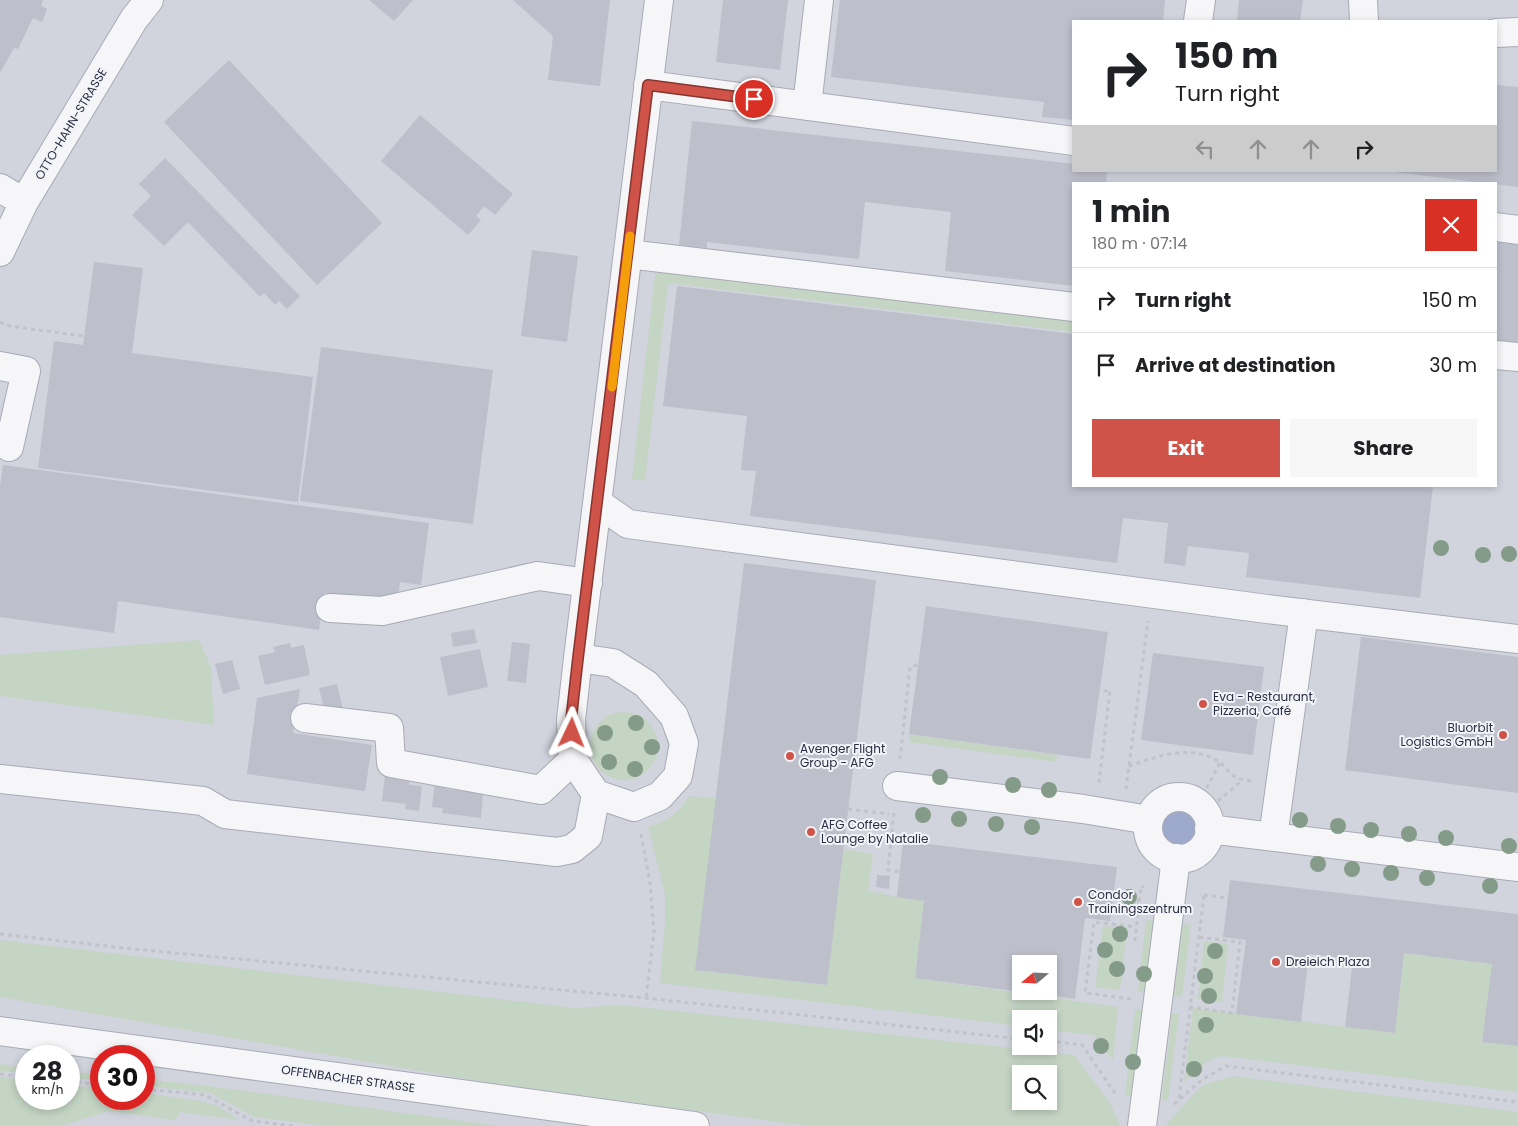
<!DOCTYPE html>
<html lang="en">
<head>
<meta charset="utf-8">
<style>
	body { margin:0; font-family:Poppins,sans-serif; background:#f6f6f6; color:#202124; height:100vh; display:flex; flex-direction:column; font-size:19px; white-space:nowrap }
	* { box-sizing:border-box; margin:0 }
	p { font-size:16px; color:#757577 }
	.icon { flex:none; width:28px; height:28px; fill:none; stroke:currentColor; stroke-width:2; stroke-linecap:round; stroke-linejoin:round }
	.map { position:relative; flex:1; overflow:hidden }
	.side { position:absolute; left:1072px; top:182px; width:425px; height:305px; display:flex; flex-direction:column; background:#fff; border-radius:0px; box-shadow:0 2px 8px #0003 }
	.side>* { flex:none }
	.banner { position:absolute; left:1072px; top:20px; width:425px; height:152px; border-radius:0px; box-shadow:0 2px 8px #0003; background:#fff; color:#202124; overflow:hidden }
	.needle { width:32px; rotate:251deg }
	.tools { position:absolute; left:1012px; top:955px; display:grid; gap:10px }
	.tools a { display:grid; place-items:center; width:45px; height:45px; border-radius:0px; background:#fff; box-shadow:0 2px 8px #0003; font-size:25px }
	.speed { position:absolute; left:15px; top:1045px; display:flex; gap:10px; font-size:25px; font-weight:700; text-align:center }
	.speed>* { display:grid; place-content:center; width:65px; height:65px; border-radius:50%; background:#fff; box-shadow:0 2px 8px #0003; line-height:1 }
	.speed small { font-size:12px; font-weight:400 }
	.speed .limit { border:8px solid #d22; background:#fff; color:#111 }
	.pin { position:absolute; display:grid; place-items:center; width:42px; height:42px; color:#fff; margin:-21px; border:2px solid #fff; border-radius:50%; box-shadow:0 1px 5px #0007 }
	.me { position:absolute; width:55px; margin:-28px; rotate:2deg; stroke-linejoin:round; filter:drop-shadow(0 0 4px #0008) }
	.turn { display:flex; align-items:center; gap:18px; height:105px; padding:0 20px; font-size:22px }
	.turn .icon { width:65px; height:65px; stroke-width:2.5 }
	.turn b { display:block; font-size:35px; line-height:42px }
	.lanes { display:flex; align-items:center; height:48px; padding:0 20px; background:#0003; justify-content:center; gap:25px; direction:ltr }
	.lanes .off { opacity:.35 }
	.round { display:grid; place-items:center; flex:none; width:52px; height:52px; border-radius:0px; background:#f6f6f6 }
	.headline { display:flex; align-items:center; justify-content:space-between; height:85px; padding:0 20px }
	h1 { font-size:30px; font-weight:700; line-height:38px }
	.primary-button { display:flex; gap:10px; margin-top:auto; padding:10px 20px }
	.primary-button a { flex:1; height:58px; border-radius:0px; background:#cf5349; color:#fff; font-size:20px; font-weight:700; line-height:58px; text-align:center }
	.primary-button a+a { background:#f6f6f6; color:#202124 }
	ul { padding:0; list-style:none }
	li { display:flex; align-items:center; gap:15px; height:65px; padding:0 20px; border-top:1px solid #e0e0e0 }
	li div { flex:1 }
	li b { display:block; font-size:19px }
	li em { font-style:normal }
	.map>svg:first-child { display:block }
	.built { fill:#d1d3dd; fill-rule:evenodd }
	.green { fill:#c4d5c4; fill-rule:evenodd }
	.water { fill:#9eaacb }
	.building { fill:#bdbfcb }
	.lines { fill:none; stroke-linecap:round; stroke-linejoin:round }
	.minor-casing { stroke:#a8aab5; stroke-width:30 }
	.path { stroke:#c1c2ca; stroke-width:3; stroke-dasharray:4 4; stroke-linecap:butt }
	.minor { stroke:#f6f6f9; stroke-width:28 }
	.tree { fill:#859b89 }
	.route-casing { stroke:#87362f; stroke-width:12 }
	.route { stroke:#cf5349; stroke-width:9 }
	.slow { stroke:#f59e0b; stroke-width:9 }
	.poi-dot { fill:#cf5349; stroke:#f3f4f8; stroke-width:2 }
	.labels { text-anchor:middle; stroke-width:4; stroke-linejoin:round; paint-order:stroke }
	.street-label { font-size:12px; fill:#2a2e43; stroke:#f3f4f8 }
	.poi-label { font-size:12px; fill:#2a2e43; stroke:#f3f4f8; text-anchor:start }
</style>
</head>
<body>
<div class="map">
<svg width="1518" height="1126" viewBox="0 0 1518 1126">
	<rect width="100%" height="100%" fill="#e3e4eb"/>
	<path class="built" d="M0,0H1518V1126H0ZM1074,21H1496V171H1074ZM1074,184H1496V486H1074ZM1021,964H1049V991H1021ZM1021,1019H1049V1046H1021ZM26,1056H69V1099H26ZM101,1056H144V1099H101ZM1021,1074H1049V1101H1021Z"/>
	<path class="green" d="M656,267L1074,317V332L668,283L645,481L632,479Z
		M199,640L211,667L214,725L0,696V655Z
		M590 746a34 34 0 1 1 68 0a34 34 0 1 1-68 0Z
		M909,734L1057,755L1056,762L909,742Z
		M689,796L716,798L696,970L827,985L843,849L873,854L868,891L897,897L924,901L915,978L1118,1007L1113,1060L1094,1035L1049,1030V1019H1021V1026L660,983L665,921V895L648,826C668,822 679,813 689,796Z
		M1146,920L1154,921L1146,993L1138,992Z
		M1182,924L1191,925L1182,997L1174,996Z
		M1103,926L1127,928L1120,990L1095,987Z
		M0,940L576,1008L622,1005L1074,1055L1110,1103L1120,1125V1126H809L477,1081L0,997ZM1021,1074H1049V1101H1021Z
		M1204,941L1228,944L1222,1002L1198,999Z
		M1404,953L1492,964L1482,1042L1518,1046V1092L1222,1056L1209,1060L1184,1082L1193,1008L1395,1033Z
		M1135,1009L1142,1010L1132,1096L1125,1095Z
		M1172,1014H1179L1168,1101L1162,1100Z
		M0,1064L26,1067V1073L0,1071Z
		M69,1071L101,1075V1081L69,1078Z
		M1233,1076L1518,1112V1126H1165L1201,1086Z
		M0,1077L26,1080V1099H69V1085L101,1088V1099H144V1093L201,1101L220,1107L239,1120L179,1112L175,1120L109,1111L60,1126H0Z
		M144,1079L208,1086L500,1126H326L254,1117L211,1093L144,1086Z"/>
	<path class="water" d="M1162 827a19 19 0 1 1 38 0a19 19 0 1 1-38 0Z"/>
	<path class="building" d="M0,0H43L41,6L47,9L42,22L33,18L18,49L14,48L0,73Z
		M369,0H413L394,21Z
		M513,0H610L600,86L548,80L553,36Z
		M723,0H788L780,70L716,62Z
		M840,0H1165L1163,21H1074V120L1042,117L1044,102L831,77Z
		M1239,0H1303L1300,21H1237Z
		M229,60L382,223L317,285L164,122Z
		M1496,85L1518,87V187L1393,172L1496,171Z
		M420,115L513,194L495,215L484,206L476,216L481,220L468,235L381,161Z
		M692,121L1074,164V171H1107L1106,184H1074V286L945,271L951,212L865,202L859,259L707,242V248L679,245Z
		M165,158L300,296L287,309L279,301L275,305L264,293L260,297L188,222L164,246L132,215L151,196L139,184Z
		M1496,242L1518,245V351L1496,349Z
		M532,250L578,256L567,342L521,336Z
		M94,262L143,268L132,353L313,377L298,502L38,468L54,341L83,345Z
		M677,286L1074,334V486H1433L1420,598L1246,577L1249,553L1188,546L1185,566L1164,563L1168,523L1123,518L1117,563L750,516L756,471L741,470L747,416L663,406Z
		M321,347L493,370L473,524L300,501Z
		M3,465L429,523L421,585L400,582L397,603L324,593L319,630L118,601L114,633L0,617V487Z
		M744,563L876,580L827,985L695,970Z
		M926,606L1108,632L1090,759L909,734Z
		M474,629L477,643L453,647L451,633Z
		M1361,637L1518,657V793L1345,770Z
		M512,642L530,644L526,683L507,681Z
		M290,643L291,648L304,645L310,675L265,685L258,656L275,652L273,647Z
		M480,649L488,687L448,696L440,657Z
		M1153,653L1264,667L1253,755L1141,740Z
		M232,660L240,689L223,694L215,664Z
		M337,684L343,709L325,713L319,688Z
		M300,689L293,733L372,745L365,791L247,774L257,698Z
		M385,776L410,779L409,785L422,786L419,811L405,809L406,804L382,801Z
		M435,782L447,784L446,789L483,793L481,818L442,813L443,808L432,807Z
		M903,841L1117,867L1110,921L1085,918L1075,999L1025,992L1049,991V964H1021V992L915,978L924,901L897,897Z
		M877,875L890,876L889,889L876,887Z
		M1230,880L1518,914V1046L1482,1042L1492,964L1404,953L1395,1033L1345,1027L1353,959L1309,954L1301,1022L1236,1014L1246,940L1223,937Z"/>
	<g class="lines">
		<g class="minor-casing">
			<path id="minor" d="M1363,0L1364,21
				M1198,21L1201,0
				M1496,33L1518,32
				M648,85L1074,141
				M807,106L819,0
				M0,188L24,202
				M1496,227L1518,230
				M0,252L24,202L134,19L149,0
				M628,254L1074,307
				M1496,355L1518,357
				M0,366L26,371L9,447
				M598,503L628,524L1267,609L1518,639
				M330,608L382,611L538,576L588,583
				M578,658L613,663L646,684L674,716L684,743L678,776L660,796L634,807L596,794L573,760L571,720L578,658L659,0
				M305,718L389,728L391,763L541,790L573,760
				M0,779L203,801L225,814L557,852L572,849L588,836L596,794
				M897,786L1083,809L1149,820
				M1148 828a31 31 0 1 1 62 0a31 31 0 1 1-62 0Z
				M1209,829L1518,867
				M1273,837L1304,613
				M0,1031L695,1126
				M1142,1126L1176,858"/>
		</g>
		<path class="path" d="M0,322L9,326L84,336
			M900,759L910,667L918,665
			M1129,766C1156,757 1188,744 1216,760C1224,764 1229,774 1237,778C1242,780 1248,780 1253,781
			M1099,783L1110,690L1100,692
			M1126,789L1148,621
			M1218,801L1238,784L1241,778
			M1199,802L1220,763
			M848,809L889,814
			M894,813L888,870L900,872
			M641,834L650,883L654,932L646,998
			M1204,895L1228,898
			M1113,899L1139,901
			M0,934L133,949L646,998L1021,1039
			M1135,941L1141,886L1144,887
			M1131,999L1085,993L1094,922L1136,927
			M1189,1007L1232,1013L1240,942L1198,937
			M1049,1041L1082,1045L1117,1096
			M0,1074L26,1077
			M69,1081L101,1085
			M144,1089L205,1095L252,1121L294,1126
			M1179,1098L1204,895L1200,894
			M1174,1104L1203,1079L1226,1066L1518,1102"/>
		<use href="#minor" class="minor"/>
	</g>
	<g class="tree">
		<circle cx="1441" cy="548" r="8"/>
		<circle cx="1509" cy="554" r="8"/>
		<circle cx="1483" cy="555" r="8"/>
		<circle cx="636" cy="723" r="8"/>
		<circle cx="605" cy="733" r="8"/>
		<circle cx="652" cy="747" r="8"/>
		<circle cx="609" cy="762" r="8"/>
		<circle cx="635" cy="769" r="8"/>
		<circle cx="940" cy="777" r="8"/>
		<circle cx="1013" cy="785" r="8"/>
		<circle cx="1049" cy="790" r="8"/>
		<circle cx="923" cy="815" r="8"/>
		<circle cx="959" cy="819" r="8"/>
		<circle cx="1300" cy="820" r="8"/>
		<circle cx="996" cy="824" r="8"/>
		<circle cx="1338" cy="826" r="8"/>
		<circle cx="1032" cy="827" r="8"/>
		<circle cx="1371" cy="830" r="8"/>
		<circle cx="1409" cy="834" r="8"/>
		<circle cx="1446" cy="838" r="8"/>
		<circle cx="1509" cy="846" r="8"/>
		<circle cx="1318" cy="864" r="8"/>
		<circle cx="1352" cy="869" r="8"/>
		<circle cx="1391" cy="873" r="8"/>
		<circle cx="1427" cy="878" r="8"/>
		<circle cx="1490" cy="886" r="8"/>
		<circle cx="1129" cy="897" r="8"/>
		<circle cx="1120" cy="934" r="8"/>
		<circle cx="1105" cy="950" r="8"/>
		<circle cx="1215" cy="951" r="8"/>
		<circle cx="1117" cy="969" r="8"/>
		<circle cx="1144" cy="974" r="8"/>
		<circle cx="1205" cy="976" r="8"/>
		<circle cx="1209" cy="996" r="8"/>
		<circle cx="1206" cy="1025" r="8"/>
		<circle cx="1101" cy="1046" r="8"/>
		<circle cx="1133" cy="1062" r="8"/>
		<circle cx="1194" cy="1069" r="8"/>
	</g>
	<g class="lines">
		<g class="route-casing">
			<path id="route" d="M572,733L571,720L578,658L648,85L754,99"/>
		</g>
		<use href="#route" class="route"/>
		<path class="slow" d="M612,387L630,236"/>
	</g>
	<g class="poi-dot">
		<circle cx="1203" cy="704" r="5"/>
		<circle cx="1503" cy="735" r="5"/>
		<circle cx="790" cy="756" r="5"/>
		<circle cx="811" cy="832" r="5"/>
		<circle cx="1078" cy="902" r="5"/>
		<circle cx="1276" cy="962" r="5"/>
	</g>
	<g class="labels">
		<g class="street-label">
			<text transform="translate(71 124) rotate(-59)" y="4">OTTO-HAHN-STRASSE</text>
			<text transform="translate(348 1079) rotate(8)" y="4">OFFENBACHER STRASSE</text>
		</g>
		<g class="poi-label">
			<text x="1213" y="701">Eva - Restaurant,<tspan x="1213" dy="14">Pizzeria, Café</tspan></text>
			<text x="1493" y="732" text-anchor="end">Bluorbit<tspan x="1493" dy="14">Logistics GmbH</tspan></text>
			<text x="800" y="753">Avenger Flight<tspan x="800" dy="14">Group - AFG</tspan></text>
			<text x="821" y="829">AFG Coffee<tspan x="821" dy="14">Lounge by Natalie</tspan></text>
			<text x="1088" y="899">Condor<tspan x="1088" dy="14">Trainingszentrum</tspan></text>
			<text x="1286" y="966">Dreieich Plaza</text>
		</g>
	</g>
</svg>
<div class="tools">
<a><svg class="needle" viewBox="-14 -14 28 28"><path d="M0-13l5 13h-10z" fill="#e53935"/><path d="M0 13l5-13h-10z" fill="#757577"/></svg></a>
<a><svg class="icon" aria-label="sound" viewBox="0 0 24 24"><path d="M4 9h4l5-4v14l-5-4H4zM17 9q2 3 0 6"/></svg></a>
<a><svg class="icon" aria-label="search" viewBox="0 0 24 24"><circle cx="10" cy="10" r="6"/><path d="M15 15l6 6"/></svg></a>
</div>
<div class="speed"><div>28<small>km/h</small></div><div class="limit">30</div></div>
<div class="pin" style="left:754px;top:99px;background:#d93025"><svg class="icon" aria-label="arrive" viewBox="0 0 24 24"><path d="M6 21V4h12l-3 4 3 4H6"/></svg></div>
<svg class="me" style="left:572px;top:733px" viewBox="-20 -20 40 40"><path d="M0-17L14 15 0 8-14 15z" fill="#cf5349" stroke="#fff" stroke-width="4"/></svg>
<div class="banner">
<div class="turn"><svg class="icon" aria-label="right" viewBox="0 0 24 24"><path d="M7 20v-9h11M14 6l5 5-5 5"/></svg><div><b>150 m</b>Turn right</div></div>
<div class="lanes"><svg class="icon off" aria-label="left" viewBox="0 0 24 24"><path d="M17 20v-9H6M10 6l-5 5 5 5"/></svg><svg class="icon off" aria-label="ahead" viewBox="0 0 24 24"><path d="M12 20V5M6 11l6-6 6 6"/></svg><svg class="icon off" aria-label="ahead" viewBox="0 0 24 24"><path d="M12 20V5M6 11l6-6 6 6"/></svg><svg class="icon" aria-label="right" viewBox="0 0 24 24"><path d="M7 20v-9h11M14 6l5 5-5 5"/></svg></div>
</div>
<section class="side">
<div class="headline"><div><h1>1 min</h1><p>180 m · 07:14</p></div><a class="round" style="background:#d93025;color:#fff"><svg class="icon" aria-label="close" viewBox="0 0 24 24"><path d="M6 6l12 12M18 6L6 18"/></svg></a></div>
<ul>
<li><svg class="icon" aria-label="right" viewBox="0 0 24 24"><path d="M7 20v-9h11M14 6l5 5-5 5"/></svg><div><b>Turn right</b></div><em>150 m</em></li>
<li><svg class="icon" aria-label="arrive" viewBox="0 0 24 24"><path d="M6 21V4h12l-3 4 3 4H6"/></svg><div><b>Arrive at destination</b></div><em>30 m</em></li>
</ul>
<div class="primary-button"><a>Exit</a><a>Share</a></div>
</section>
</div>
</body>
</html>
